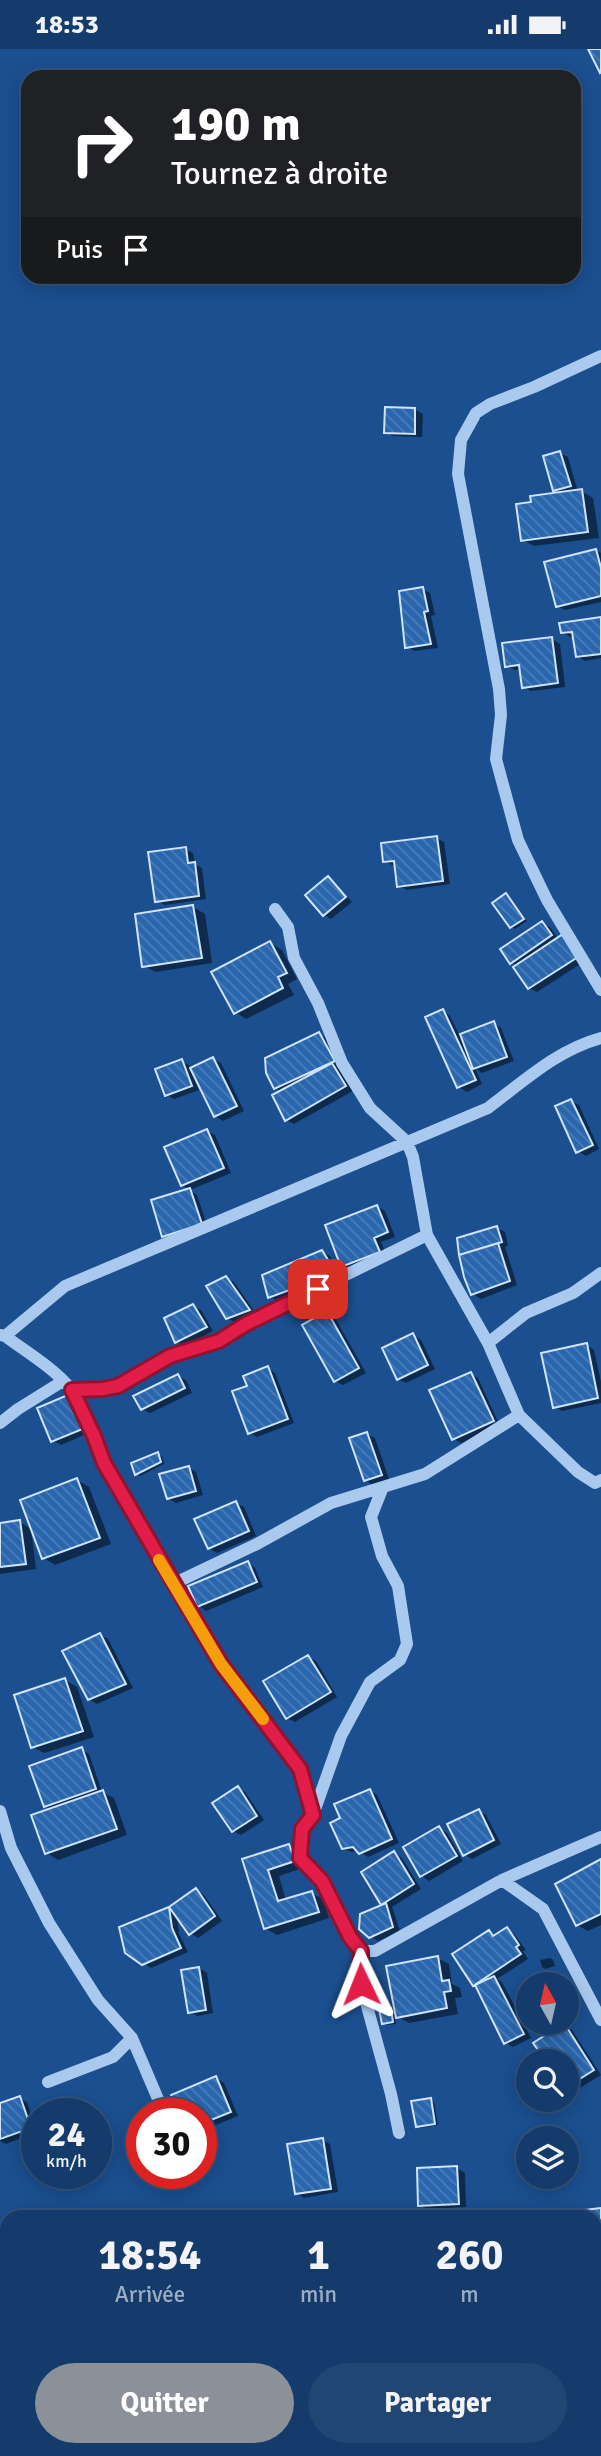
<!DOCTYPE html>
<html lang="fr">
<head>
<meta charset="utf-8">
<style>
	body { margin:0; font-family:Signika,sans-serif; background:#214673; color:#f1f3f6; height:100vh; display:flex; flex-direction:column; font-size:26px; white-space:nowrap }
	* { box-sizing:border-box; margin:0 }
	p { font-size:23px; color:#9dadc1 }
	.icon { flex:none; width:38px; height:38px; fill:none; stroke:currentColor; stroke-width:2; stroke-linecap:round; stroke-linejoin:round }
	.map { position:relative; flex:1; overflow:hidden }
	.drawer { position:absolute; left:0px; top:2161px; width:602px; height:247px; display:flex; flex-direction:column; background:#143b6b; border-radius:21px 21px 0 0; box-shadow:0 4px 18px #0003,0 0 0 2px #33557e }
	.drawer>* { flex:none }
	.guide { position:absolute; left:21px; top:21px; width:560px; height:214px; border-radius:21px; box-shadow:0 4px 18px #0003,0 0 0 2px #33557e; background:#202124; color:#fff; overflow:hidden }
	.needle { width:46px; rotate:352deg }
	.fabs { position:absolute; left:516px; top:1923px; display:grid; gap:14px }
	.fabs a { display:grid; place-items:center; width:63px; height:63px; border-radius:50%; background:#143b6b; box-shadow:0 4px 18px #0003,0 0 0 2px #33557e; font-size:35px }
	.speed { position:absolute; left:21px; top:2049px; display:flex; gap:14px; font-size:35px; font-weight:700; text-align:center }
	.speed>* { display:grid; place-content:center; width:91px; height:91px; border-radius:50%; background:#143b6b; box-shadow:0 4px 18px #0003,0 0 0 2px #33557e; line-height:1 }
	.speed small { font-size:18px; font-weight:400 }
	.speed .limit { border:10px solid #d22; background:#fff; color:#111 }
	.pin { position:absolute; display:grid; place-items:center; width:60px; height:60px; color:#fff; margin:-30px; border-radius:14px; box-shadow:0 4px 10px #0006 }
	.me { position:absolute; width:77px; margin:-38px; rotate:358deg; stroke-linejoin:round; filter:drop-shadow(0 0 5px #0008) }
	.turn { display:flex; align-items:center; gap:24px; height:147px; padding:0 35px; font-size:32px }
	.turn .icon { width:91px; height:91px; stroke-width:2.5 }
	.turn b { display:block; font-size:49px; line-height:60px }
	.then { display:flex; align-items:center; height:66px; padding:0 35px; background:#0003; gap:14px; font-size:26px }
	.eta { display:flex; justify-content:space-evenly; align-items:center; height:119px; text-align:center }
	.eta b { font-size:42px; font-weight:800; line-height:49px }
	.primary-button { display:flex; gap:14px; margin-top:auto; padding:14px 35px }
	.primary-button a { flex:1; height:80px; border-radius:42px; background:#8c9099; color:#fff; font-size:28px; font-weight:800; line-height:80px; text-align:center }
	.primary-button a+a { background:#214673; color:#f1f3f6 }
	.status { display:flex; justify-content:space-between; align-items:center; height:49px; padding:0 35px; background:#143b6b; direction:ltr }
	.status svg { height:19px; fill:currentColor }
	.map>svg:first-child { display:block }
	.wetland { fill:url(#wetland-marsh) }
	.shadow { fill:#0007 }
	.building { fill:url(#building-back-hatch); stroke:#cfe3fa; stroke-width:2 }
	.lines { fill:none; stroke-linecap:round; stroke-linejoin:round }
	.minor { stroke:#a9c9ee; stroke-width:12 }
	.route-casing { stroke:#92132f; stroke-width:18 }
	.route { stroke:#e11d48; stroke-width:12 }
	.slow { stroke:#f59e0b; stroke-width:12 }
</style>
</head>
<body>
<div class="status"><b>18:53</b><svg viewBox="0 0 49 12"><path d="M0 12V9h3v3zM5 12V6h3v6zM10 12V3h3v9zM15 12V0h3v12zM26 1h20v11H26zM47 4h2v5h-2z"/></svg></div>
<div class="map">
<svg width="601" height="2407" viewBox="0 0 601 2407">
	<defs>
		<pattern id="wetland-marsh" width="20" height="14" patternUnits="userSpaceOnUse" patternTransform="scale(1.75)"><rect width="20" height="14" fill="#2461a8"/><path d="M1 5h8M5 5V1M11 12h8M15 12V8" fill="none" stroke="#4579b5"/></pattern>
		<pattern id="building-back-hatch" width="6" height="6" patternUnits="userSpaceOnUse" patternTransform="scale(1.75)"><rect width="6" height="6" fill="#2a66ad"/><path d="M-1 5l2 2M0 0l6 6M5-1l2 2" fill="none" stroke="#4a7db9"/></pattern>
	</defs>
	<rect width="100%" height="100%" fill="#1b4f8f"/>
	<path class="wetland" d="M0,2334L7,2342V2401H35V2407H0Z"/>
	<path class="shadow" d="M415,360L423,365L422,388L393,387L386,383Z
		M560,404L568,408L578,443L581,442L593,449L599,489L534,497L523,491L561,445L555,441Z
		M596,501L601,504V553L565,561L557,557Z
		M422,540L430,544L435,566L431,567L438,599L415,602L407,598Z
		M601,570V609L585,612L577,607L574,587L570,588L562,583Z
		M552,590L560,595L565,638L531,642L523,638L521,620L515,621L507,617Z
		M436,789L444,793L450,835L407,841L399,837L396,816H392L384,812Z
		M185,800L193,804L195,815L202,819L206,850L165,856L157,852Z
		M328,829L335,834L352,853L331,870L324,866Z
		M506,846L527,872L515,880L511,878Z
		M193,858L205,865L212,914L156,923L144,917Z
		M542,874L550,878L558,890L585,912L537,943L529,939L517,917L511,913Z
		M270,894L282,901L297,930L288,935L294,946L246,970L235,963Z
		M443,962L450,967L460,987L494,974L501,979L514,1012L482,1024L475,1019L482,1035L467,1043L459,1038Z
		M319,985L327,989L353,1042L294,1075L286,1071L282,1043L275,1039Z
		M213,1010L221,1014L244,1062L223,1072L215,1067L197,1030L195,1031L199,1041L174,1050L167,1046L182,1012L190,1017L191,1020Z
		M571,1052L579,1056L599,1100L586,1107L578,1102Z
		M207,1082L215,1086L231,1124L190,1141L182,1136Z
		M189,1141L197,1146L208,1179L172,1191L164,1187Z
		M377,1157L385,1162L395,1188L381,1193L387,1207L350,1221L343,1217Z
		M497,1179L505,1183L508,1197L505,1198L517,1236L481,1250L473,1245Z
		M322,1203L330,1207L342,1228L277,1252L270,1247Z
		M226,1229L234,1233L256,1265L235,1274L228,1269Z
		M193,1257L201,1261L213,1282L184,1297L177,1293Z
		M327,1264L335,1269L366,1324L343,1336L335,1332Z
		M413,1286L421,1291L435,1320L406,1334L398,1330Z
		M587,1296L594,1301L601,1333V1354L562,1362L555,1358Z
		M268,1319L275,1324L294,1374L257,1388L250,1384L249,1338Z
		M471,1325L478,1329L500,1377L461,1394L454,1390Z
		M178,1327L186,1331L192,1344L150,1364L142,1360Z
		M70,1347L91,1383L61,1396L53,1392Z
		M367,1385L375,1389L389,1430L373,1436L365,1431Z
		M158,1405L162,1407L164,1415L140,1427L137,1425Z
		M189,1419L196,1423L203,1446L176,1454L168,1449Z
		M77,1431L89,1438L111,1495L55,1516L44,1509Z
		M236,1454L244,1458L256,1487L217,1504L209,1499Z
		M20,1473L31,1480L36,1520L0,1525V1476Z
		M248,1514L255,1519L263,1538L206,1562L199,1557Z
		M100,1586L108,1590L133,1639L97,1655L89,1650Z
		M308,1608L316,1612L337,1648L295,1673L287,1669Z
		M65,1631L77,1638L94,1688L44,1704L33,1698Z
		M81,1700L89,1705L102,1743L114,1749L127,1786L58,1811L47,1804L52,1761L45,1757Z
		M238,1739L245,1743L264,1771L241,1786L233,1782Z
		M369,1741L377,1746L399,1794L368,1808L359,1802L351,1803L343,1799L342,1770Z
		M479,1762L486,1766L501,1795L472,1810L464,1805Z
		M439,1779L447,1784L463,1812L429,1832L422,1827L405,1799Z
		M289,1797L301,1803L306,1818L279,1827L286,1851L311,1844L323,1850L329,1869L277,1886L265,1879L244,1811Z
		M394,1804L402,1809L421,1840L392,1858L400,1882L378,1892L370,1887L384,1857L363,1824Z
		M601,1812V1876L588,1882L577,1876Z
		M196,1841L204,1846L222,1872L198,1889L190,1884L177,1865L179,1885L188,1903L151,1919L143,1914L121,1879L170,1859Z
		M507,1880L514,1885L526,1901L523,1902L528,1910L497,1930L502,1933L531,1989L513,1998L506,1994L477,1937L474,1935L489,1883L496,1887Z
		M437,1909L449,1915L452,1935L460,1939L462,1948L455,1949L458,1965L409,1974L395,1966L396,1975L387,1976L383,1974L391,1960L396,1964Z
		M550,1909L553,1911L555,1917L545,1920L542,1918L540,1911Z
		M199,1919L207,1924L213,1964L197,1967L190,1962Z
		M564,1976L572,1981L601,2026L573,2043L567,2039V2012H548L536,1994Z
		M216,2029L224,2034L238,2067L201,2082V2065H181Z
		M19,2049L27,2053L37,2083L6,2095L0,2092V2056Z
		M431,2051L434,2053L438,2076L421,2079L417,2077Z
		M322,2091L330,2095L338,2143L304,2149L296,2144Z
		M457,2119L465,2124L466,2158L427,2160L420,2156Z
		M601,2160V2240H595V2168H570V2164Z
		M437,2163L441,2168H431L430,2165Z
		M601,2249V2301L595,2303V2251Z"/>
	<path class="building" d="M588,0H601V23L600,24Z
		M385,358L415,359V385L384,384Z
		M560,402L571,437L553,442L543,407Z
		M582,440L588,483L521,492L516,455L531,453L530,447Z
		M596,500L601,519V547L556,558L544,513Z
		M423,538L428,562L424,563L431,595L405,599L399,542Z
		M601,568V605L576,608L572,583L561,584L559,574Z
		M552,588L558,634L522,639L519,616L505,618L502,594Z
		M437,787L443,832L397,838L394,812L383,813L381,794Z
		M186,798L188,814L195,813L199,847L155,853L148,803Z
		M328,827L346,848L323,867L305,846Z
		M506,844L524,870L510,879L492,854Z
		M193,856L202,909L142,918L135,865Z
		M542,872L552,886L510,915L500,900Z
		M563,885L578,908L528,940L513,918Z
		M270,892L287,924L278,928L283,939L234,965L211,923Z
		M443,960L476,1031L457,1039L425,968Z
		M494,972L507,1008L473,1020L460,985Z
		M319,983L335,1012L274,1040L266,1024L265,1009Z
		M213,1008L237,1057L214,1068L190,1019Z
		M182,1010L192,1037L165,1047L155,1020Z
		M332,1014L346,1037L285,1072L272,1046Z
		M571,1050L593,1096L576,1104L555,1057Z
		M207,1080L224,1119L181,1137L164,1098Z
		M190,1139L202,1175L162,1188L151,1151Z
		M377,1156L388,1183L374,1189L380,1203L341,1218L325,1176Z
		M497,1177L502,1193L459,1206L457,1189Z
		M498,1194L510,1232L471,1246L464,1228L459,1206Z
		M322,1201L336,1224L268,1249L262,1226Z
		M226,1227L250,1261L226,1270L206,1237Z
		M193,1255L207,1278L175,1294L164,1269Z
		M327,1262L359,1319L334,1333L302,1276Z
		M413,1284L428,1316L397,1331L382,1299Z
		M587,1294L598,1349L553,1359L541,1304Z
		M268,1317L288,1370L248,1385L232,1342L247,1337L243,1327Z
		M471,1323L494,1372L452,1391L429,1341Z
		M178,1325L185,1339L141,1361L133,1347Z
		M70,1345L85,1379L51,1393L37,1359Z
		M367,1383L382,1426L364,1432L349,1389Z
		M158,1403L161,1413L135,1426L131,1414Z
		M189,1417L196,1442L167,1450L159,1425Z
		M77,1429L100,1489L42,1510L20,1451Z
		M236,1452L249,1482L208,1500L194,1470Z
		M20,1471L26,1515L0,1518V1474Z
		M248,1512L257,1533L197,1558L188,1537Z
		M100,1584L126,1635L88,1651L62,1602Z
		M308,1606L331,1643L286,1670L263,1632Z
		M65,1629L83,1682L31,1699L14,1646Z
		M82,1698L96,1740L44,1758L29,1717Z
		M238,1737L257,1767L232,1783L212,1754Z
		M370,1740L392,1790L359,1805L353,1798L342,1800L330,1774L340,1769L334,1755Z
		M103,1741L117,1780L45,1805L31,1766Z
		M479,1760L494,1791L463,1807L447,1775Z
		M439,1777L457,1807L420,1828L403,1798Z
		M289,1795L295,1812L268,1821L278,1852L312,1842L319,1863L264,1880L242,1810Z
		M394,1802L414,1835L381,1856L361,1823Z
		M601,1810V1865L576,1877L555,1835Z
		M196,1839L215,1867L189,1886L169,1858Z
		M386,1854L393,1878L369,1889L359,1880L360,1865Z
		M169,1858L172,1879L181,1899L142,1916L125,1904L119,1878Z
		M507,1878L519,1896L516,1898L521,1905L473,1937L452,1905L489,1881L493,1887Z
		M438,1907L442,1932L449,1931L451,1942L444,1943L447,1959L396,1969L386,1917Z
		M199,1918L206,1961L188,1964L181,1921Z
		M494,1927L524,1985L504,1995L475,1936Z
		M391,1959L393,1973L382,1975L379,1960Z
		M564,1974L594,2021L567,2038V2012H546L533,1994Z
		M216,2027L231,2063L201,2075V2065H179L171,2046Z
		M20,2047L31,2079L0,2090V2054Z
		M431,2049L435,2075L416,2078L411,2052Z
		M323,2089L331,2140L295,2145L287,2095Z
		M457,2117L459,2155L418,2157L417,2119Z
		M601,2159V2233H595V2168H568V2163Z
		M538,2163V2168H462V2167Z
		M601,2248V2292L595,2294V2249Z"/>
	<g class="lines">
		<path class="minor" d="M601,307L534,338L490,355L476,364L461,391L458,425L499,640L501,666L496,710L518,791L547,851L601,941
			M275,860L288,878L294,909L318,954L342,1014L370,1059L407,1093L413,1108L427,1186L488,1294L519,1366L578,1423L595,1434L601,1431
			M0,1286L5,1287L65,1237L488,1059C524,1032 557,1001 601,989
			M5,1287C25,1302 55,1320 70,1339C86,1360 95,1390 104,1414L221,1615L300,1720L313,1766L302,1780L300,1809L322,1832L350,1888L361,1902H375L502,1831L601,1788
			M488,1294L526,1264L573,1244L601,1224
			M72,1341L103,1340L118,1337L170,1307L219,1292L246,1275L427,1186
			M0,1374L18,1360L63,1332
			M173,1535L257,1495L331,1454L425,1425L519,1366
			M0,1762L11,1799L49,1874L98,1951L132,1989L161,2057L157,2065
			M313,1766L341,1687L370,1633L400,1611L407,1595L398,1537L382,1507L371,1468L383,1438
			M502,1831L543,1860L601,1971
			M361,1902V1935L391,2045L399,2084
			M48,2033L113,2008L132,1989"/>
	</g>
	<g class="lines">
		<g class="route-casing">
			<path id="route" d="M318,1240L246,1275L219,1292L170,1307L118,1337L103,1340L72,1341L94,1387L104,1414L221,1615L300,1720L313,1766L302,1780L300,1809L322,1832L350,1888L361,1902V1935"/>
		</g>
		<use href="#route" class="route"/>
		<path class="slow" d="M159,1511L221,1615L263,1670"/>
	</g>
</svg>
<div class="fabs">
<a><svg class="needle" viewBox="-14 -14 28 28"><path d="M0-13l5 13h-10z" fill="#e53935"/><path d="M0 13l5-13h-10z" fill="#9dadc1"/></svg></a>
<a><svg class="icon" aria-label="search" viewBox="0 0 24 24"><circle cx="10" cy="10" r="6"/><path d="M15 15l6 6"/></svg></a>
<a><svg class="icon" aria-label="layers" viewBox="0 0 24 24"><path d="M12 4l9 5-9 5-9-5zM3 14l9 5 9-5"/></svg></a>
</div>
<div class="speed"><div>24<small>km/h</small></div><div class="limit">30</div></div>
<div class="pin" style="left:318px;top:1240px;background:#d93025"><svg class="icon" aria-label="arrive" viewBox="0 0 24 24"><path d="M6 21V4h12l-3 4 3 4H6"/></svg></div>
<svg class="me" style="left:361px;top:1935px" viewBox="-20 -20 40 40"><path d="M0-17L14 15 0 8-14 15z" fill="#e11d48" stroke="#fff" stroke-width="4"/></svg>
<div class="guide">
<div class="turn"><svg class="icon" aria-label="right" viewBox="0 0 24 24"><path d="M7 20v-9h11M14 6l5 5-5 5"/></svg><div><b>190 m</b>Tournez à droite</div></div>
<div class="then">Puis<svg class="icon" aria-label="arrive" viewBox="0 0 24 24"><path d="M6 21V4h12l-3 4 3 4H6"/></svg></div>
</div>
<section class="drawer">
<div class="eta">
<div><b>18:54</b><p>Arrivée</p></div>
<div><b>1</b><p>min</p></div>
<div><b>260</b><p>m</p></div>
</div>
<div class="primary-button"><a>Quitter</a><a>Partager</a></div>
</section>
</div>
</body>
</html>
